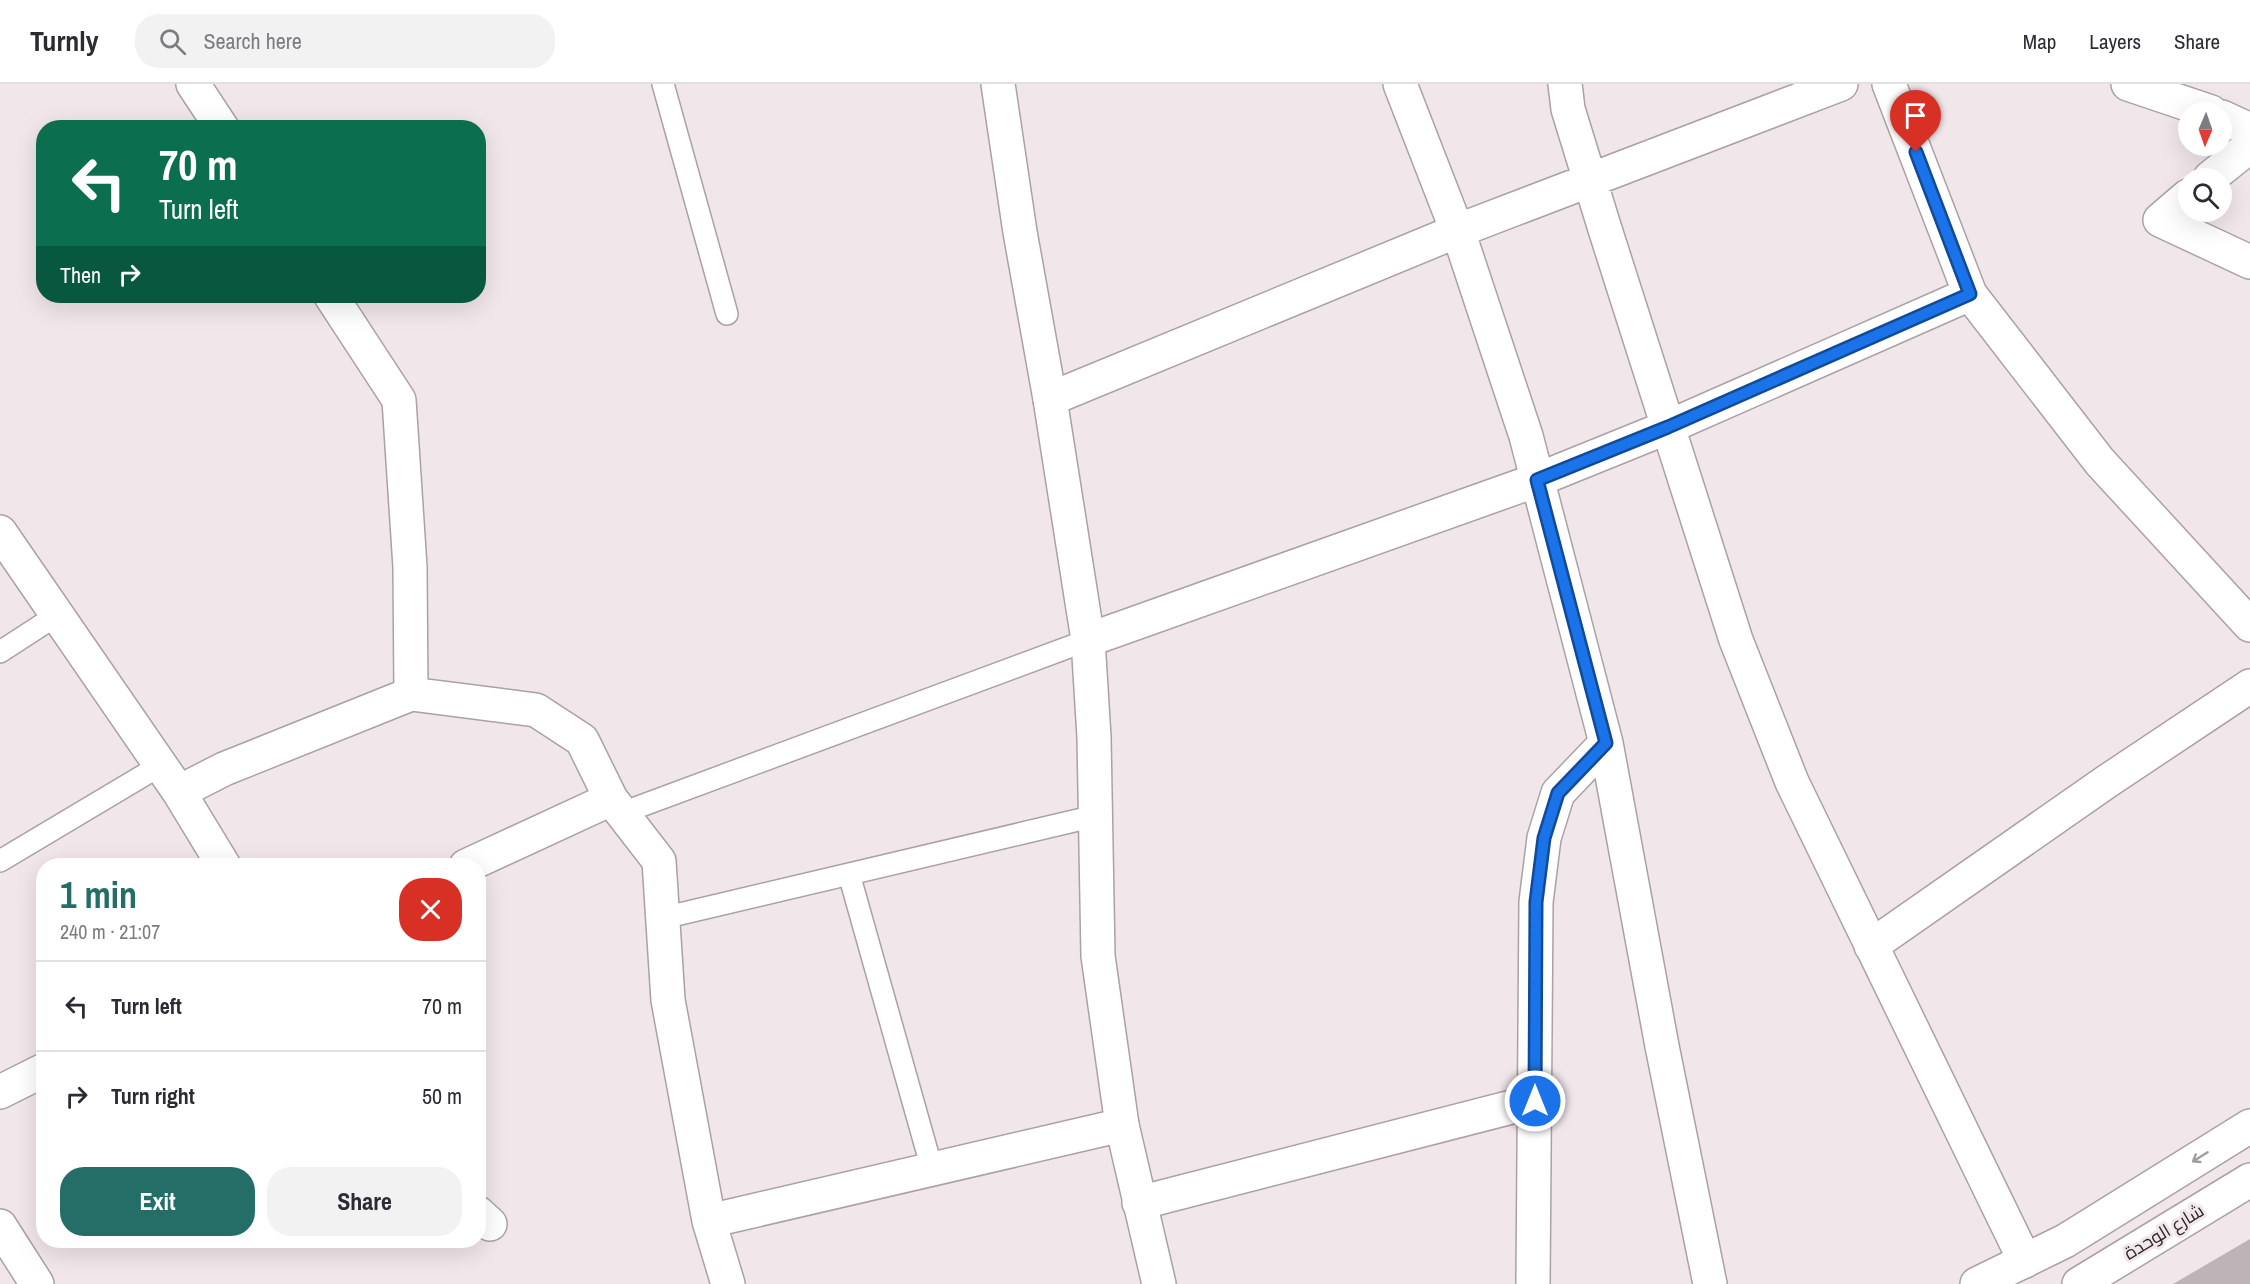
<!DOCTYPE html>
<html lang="en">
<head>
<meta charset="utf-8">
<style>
	body { margin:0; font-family:"Archivo Narrow",Cairo,sans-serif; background:#f2f2f3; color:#2b2b33; height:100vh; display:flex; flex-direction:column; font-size:22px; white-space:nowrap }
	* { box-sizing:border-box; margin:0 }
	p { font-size:20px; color:#7c7c81 }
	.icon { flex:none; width:33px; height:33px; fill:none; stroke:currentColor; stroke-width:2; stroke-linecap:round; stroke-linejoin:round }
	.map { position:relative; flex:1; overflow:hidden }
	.sheet { position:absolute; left:36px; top:774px; width:450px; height:390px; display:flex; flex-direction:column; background:#fff; border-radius:24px; box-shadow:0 6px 24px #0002 }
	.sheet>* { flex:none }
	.guide { position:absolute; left:36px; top:36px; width:450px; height:183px; border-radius:24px; box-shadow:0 6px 24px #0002; background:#0b6e4f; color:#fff; overflow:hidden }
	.needle { width:39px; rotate:182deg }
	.tools { position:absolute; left:2178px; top:18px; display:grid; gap:12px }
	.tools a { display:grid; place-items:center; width:54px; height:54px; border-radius:50%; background:#fff; box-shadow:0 6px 24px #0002; font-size:30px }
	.pin { position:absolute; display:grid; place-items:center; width:51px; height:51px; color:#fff; margin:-62px -26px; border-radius:50% 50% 50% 0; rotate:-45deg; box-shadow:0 0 6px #0007 }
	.pin .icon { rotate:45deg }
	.me { position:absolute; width:66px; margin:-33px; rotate:0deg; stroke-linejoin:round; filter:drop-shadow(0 0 4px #0008) }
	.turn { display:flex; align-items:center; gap:21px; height:126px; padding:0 24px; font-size:27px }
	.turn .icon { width:78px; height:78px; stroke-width:2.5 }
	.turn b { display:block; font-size:42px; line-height:51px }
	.then { display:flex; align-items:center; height:57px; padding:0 24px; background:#0003; gap:12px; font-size:22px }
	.round { display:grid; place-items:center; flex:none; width:63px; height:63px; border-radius:24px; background:#f2f2f3 }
	.headline { display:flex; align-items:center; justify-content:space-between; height:102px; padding:0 24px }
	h1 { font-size:36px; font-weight:700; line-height:45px; color:#256e68 }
	.cta { display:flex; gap:12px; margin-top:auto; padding:12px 24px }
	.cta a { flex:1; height:69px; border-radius:24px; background:#256e68; color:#fff; font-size:24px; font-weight:700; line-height:69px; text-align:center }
	.cta a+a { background:#f2f2f3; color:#2b2b33 }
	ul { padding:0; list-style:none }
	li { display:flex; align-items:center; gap:18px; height:90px; padding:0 24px; border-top:2px solid #e1e1e2 }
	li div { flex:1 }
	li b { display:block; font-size:22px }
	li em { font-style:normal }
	header { display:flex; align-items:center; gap:36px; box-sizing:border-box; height:84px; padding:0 30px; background:#fff; border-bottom:2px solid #e1e1e2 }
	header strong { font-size:28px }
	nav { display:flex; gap:33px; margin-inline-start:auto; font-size:21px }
	.search { width:420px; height:54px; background:#f2f2f3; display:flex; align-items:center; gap:15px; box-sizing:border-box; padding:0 21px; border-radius:24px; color:#7c7c81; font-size:22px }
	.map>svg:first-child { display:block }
	.building { fill:#beb4b8 }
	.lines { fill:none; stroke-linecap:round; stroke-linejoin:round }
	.service-casing { stroke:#aba1a4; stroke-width:24 }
	.minor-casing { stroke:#aba1a4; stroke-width:36 }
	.tertiary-casing { stroke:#aba1a4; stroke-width:36 }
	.service { stroke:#fff; stroke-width:21 }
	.minor { stroke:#fff; stroke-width:33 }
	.tertiary { stroke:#fff; stroke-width:33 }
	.oneway { stroke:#9f9d9d }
	.route-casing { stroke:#114b97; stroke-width:15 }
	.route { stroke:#1a73e8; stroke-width:10 }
	.labels { text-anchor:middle; stroke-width:6; stroke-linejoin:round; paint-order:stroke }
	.street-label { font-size:18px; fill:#292526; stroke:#f1e6ea }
</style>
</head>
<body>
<header>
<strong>Turnly</strong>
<div class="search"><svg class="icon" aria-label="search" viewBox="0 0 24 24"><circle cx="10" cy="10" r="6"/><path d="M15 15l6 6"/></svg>Search here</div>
<nav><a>Map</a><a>Layers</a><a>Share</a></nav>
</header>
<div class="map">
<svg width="2250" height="1200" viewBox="0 0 2250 1200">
	<rect width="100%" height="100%" fill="#f1e6ea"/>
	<path class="building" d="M2250,1155V1200H2173Z"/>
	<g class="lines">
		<g class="service-casing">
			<path id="service" d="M663,0L727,230
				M0,568L57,531
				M622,729L1088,556
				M0,777L161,681
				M849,790L932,1085
				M663,834L1095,732"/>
		</g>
		<g class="minor-casing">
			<path id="minor" d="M193,0L222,44
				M1400,0L1463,162L1526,352L1606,659L1662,962L1710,1200
				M1565,0L1568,25L1604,142L1736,556L1792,698L2025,1177
				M1889,0L1970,210L2100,378L2250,541
				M2128,0L2211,28
				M2222,33L2250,46
				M2210,94L2250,62
				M2188,112L2160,136L2250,178
				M331,212L399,316L410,483L411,610
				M1050,315L1457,147L1841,0
				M0,448L179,708
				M1088,556L1537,396L1668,343L1970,210
				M224,782L179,708L224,685L411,610L536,626L582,656L611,715L659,777L668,916L709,1137
				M466,782L611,715
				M1871,862L2106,698L2250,602
				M0,1008L44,986
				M1139,1119L1535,1017
				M478,1129L490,1140
				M728,1200L709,1137L1122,1041
				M1533,1200L1536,818L1544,754L1558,709L1606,659"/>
		</g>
		<g class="tertiary-casing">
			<path id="tertiary" d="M998,0L1020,148L1050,315L1088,556L1094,653L1098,872L1122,1041L1159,1200
				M0,1142L37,1200
				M1977,1200L2065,1157L2250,1042
				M2079,1200L2250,1096"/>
		</g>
		<use href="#service" class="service"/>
		<use href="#minor" class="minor"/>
		<use href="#tertiary" class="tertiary"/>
	</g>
	<defs><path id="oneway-shaft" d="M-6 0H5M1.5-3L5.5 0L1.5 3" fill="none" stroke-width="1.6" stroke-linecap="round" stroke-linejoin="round" transform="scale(1.5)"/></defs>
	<use class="oneway" href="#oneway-shaft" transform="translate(2200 1073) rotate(148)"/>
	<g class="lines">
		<g class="route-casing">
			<path id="route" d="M1535,1017L1536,818L1544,754L1558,709L1606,659L1537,396L1668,343L1970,210L1916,68"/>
		</g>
		<use href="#route" class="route"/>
	</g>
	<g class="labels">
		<g class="street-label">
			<text transform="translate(2164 1148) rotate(-31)" y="6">شارع الوحدة</text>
		</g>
	</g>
</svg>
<div class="tools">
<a><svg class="needle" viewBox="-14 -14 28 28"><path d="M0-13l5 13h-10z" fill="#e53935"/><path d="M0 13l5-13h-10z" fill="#7c7c81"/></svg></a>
<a><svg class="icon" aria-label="search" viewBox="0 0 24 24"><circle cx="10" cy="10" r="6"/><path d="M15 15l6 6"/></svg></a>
</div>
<div class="pin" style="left:1916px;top:68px;background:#d93025"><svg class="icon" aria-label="arrive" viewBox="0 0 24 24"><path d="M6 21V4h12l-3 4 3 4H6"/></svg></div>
<svg class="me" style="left:1535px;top:1017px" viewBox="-20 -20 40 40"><circle r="17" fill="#1a73e8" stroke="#fff" stroke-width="3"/><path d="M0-11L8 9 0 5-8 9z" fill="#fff"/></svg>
<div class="guide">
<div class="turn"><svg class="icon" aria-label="left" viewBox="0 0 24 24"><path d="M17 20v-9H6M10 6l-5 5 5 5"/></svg><div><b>70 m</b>Turn left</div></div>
<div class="then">Then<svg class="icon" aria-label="right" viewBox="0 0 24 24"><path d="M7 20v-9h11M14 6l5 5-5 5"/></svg></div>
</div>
<section class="sheet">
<div class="headline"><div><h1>1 min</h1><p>240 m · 21:07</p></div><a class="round" style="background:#d93025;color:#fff"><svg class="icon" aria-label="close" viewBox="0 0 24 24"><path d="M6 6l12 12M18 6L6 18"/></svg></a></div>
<ul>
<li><svg class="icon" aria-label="left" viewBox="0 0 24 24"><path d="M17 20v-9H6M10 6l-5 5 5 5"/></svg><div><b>Turn left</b></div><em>70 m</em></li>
<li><svg class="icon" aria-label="right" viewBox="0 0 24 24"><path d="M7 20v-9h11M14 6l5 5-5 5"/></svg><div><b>Turn right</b></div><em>50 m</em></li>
</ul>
<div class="cta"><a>Exit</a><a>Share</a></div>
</section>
</div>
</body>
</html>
